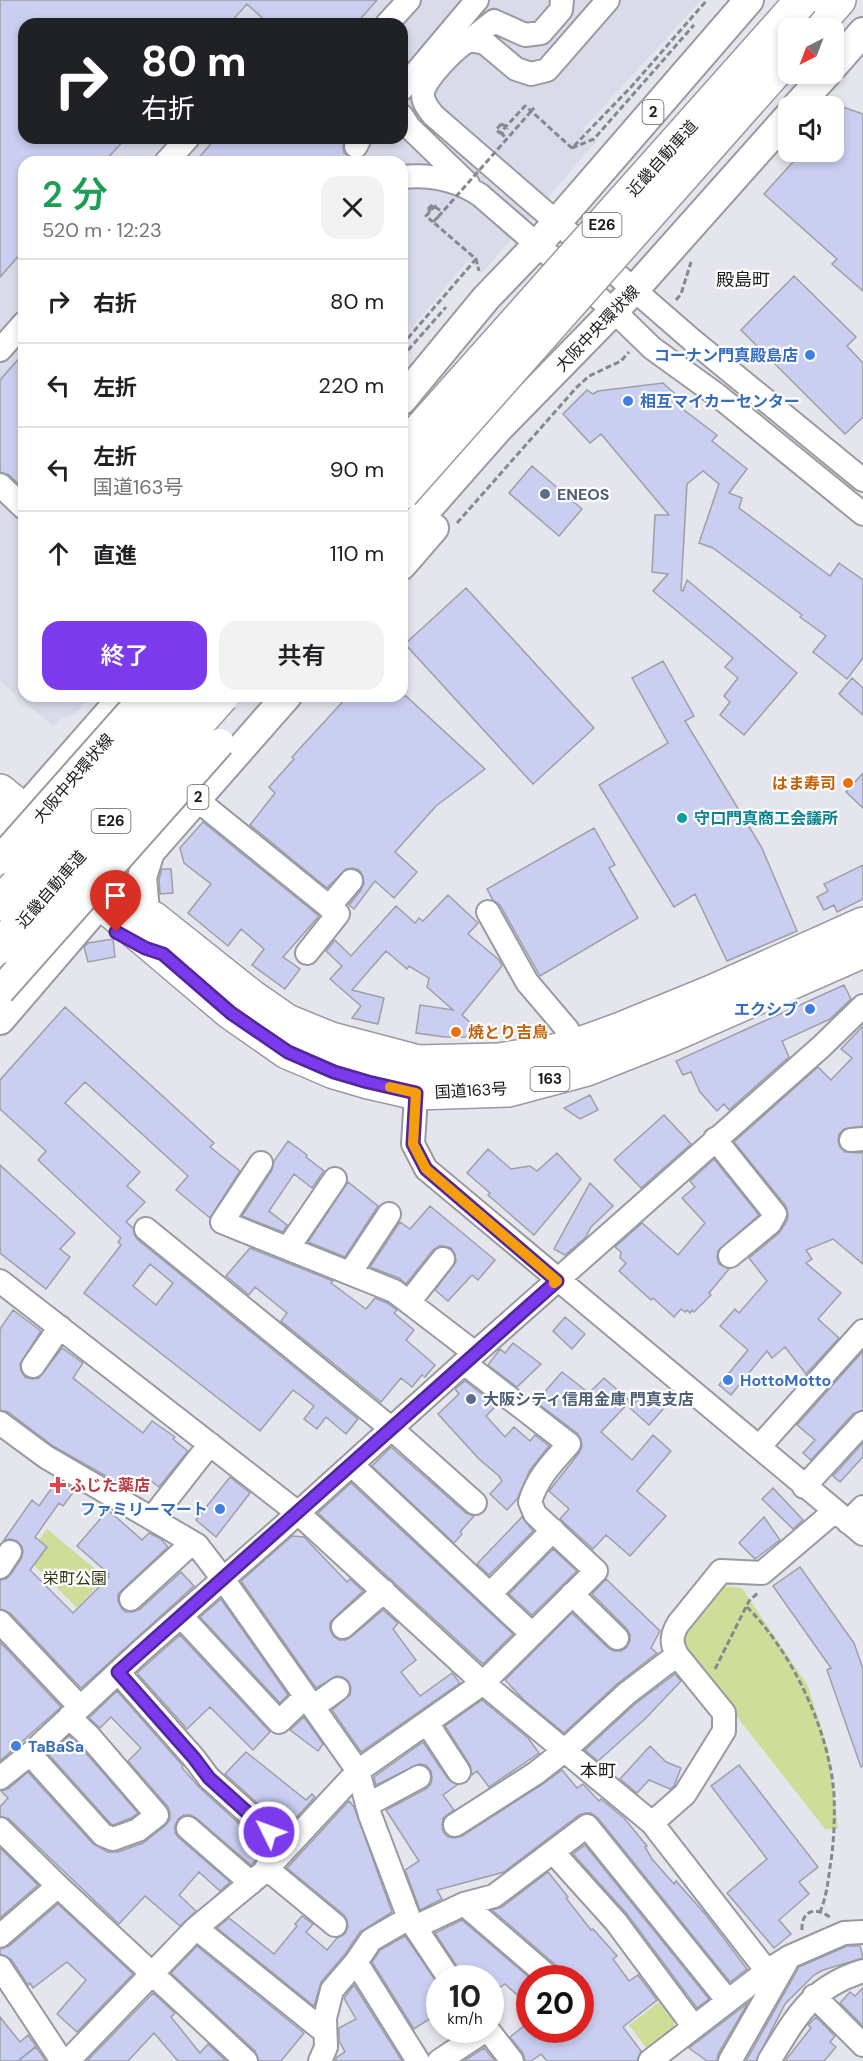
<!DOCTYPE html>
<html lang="ja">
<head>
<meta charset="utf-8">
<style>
	body { margin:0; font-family:"DM Sans","Noto Sans JP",sans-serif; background:#f2f2f2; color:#202124; height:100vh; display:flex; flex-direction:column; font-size:22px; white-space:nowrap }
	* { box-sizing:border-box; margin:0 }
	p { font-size:20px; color:#757577 }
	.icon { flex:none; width:33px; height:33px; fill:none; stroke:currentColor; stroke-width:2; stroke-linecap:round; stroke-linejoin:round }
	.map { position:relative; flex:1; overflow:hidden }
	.details { position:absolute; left:18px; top:156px; width:390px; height:546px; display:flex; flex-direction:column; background:#fff; border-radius:18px; box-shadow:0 3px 9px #0003 }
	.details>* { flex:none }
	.banner { position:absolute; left:18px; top:18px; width:390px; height:126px; border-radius:18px; box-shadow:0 3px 9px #0003; background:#202124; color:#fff; overflow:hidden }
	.needle { width:39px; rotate:222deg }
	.tools { position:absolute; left:778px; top:18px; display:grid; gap:12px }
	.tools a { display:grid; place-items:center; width:66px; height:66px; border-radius:12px; background:#fff; box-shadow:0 3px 9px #0003; font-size:30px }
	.speed { position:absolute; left:426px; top:1965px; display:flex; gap:12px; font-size:30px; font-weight:700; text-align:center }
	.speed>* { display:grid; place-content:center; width:78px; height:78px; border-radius:50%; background:#fff; box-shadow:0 3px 9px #0003; line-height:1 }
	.speed small { font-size:15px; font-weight:400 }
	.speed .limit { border:9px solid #d22; background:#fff; color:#111 }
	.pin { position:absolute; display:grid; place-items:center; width:51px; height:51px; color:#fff; margin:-62px -26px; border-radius:50% 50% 50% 0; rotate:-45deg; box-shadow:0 0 6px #0007 }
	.pin .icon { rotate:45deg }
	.me { position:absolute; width:66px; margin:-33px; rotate:312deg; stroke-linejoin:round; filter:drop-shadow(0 0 4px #0008) }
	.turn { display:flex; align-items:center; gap:21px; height:126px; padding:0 24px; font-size:27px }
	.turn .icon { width:78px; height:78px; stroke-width:2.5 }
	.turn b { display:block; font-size:42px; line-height:51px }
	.round { display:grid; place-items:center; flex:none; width:63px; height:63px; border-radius:18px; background:#f2f2f2 }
	.overview { display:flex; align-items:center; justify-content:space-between; height:102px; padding:0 24px }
	h1 { font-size:36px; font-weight:600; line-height:45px; color:#1e9e55 }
	.action { display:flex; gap:12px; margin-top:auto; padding:12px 24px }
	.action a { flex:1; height:69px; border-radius:18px; background:#7c3aed; color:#fff; font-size:24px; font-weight:600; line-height:69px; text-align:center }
	.action a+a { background:#f2f2f2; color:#202124 }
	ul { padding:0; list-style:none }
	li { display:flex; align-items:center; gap:18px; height:84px; padding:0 24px; border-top:2px solid #e0e0e0 }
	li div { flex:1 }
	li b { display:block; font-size:22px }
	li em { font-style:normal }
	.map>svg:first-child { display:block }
	.built { fill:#d9dbea; fill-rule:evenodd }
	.green { fill:#cedd98 }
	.building { fill:#cacef1; stroke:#9e9fa6; stroke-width:1.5; fill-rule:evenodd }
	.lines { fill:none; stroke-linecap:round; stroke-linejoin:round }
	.minor-casing { stroke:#999aa1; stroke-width:26 }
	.major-casing { stroke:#999aa1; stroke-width:32 }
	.highway-casing { stroke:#999aa1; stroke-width:36 }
	.path { stroke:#87888e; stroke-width:3; stroke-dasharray:6 3; stroke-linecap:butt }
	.minor { stroke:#fff; stroke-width:22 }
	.major { stroke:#fff; stroke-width:28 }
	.highway { stroke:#fff; stroke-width:33 }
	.major-bridge-casing { stroke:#999aa1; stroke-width:32; stroke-linecap:butt }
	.highway-bridge-casing { stroke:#999aa1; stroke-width:36; stroke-linecap:butt }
	.path-bridge { stroke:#87888e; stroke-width:3; stroke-dasharray:6 3; stroke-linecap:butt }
	.major-bridge { stroke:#fff; stroke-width:28 }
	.highway-bridge { stroke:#fff; stroke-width:33 }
	.route-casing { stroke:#51269a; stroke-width:15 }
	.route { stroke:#7c3aed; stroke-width:10 }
	.slow { stroke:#f59e0b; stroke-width:10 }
	.shop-dot { fill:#3f7fe0; stroke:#fff; stroke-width:2 }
	.service-dot { fill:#5c6f8a; stroke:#fff; stroke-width:2 }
	.food-dot { fill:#e8710a; stroke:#fff; stroke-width:2 }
	.culture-dot { fill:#0f9aa8; stroke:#fff; stroke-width:2 }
	.health-dot { fill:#e0444e; stroke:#fff; stroke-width:2 }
	.labels { text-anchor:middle; stroke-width:4.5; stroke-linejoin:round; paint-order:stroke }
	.shield { fill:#fff; stroke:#5f5f61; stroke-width:1.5 }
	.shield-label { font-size:15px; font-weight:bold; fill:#1a1a1d }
	.street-label { font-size:16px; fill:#1a1a1d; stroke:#fff }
	.shop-label { font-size:16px; font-weight:bold; fill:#366cbe; stroke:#fff; text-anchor:end }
	.service-label { font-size:16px; font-weight:bold; fill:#4e5e75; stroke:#fff; text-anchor:start }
	.food-label { font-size:16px; font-weight:bold; fill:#c56008; stroke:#fff; text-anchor:end }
	.culture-label { font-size:16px; font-weight:bold; fill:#0d838f; stroke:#fff; text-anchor:start }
	.health-label { font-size:16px; font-weight:bold; fill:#be3a42; stroke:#fff; text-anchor:start }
	.park-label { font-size:16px; fill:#323912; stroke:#fff }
	.neighbourhood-label { font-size:18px; fill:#1a1a1d; stroke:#fff }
</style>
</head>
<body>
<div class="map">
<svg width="863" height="2061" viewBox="0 0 863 2061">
	<rect width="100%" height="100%" fill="#e4e5ed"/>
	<path class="built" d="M0,0H701L583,129L597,141L482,273L468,260L402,340V162H24V696H92L74,715L62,718L54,727L0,681ZM24,24H402V138H24Z"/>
	<path class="green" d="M47,1529L105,1577L77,1608L26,1557Z
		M724,1586L742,1588L808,1686L828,1749L838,1829H825L691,1658L684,1637Z
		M659,2002L674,2021V2029L647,2049L629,2025Z"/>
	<path class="building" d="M0,0H377L356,24H269L247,4L229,24H24V138H126L104,162H24V250L0,277Z
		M834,104L863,114V291L832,264L837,259L764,194L802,152H834Z
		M216,138H345L343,146L344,153L354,159L351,162H195Z
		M794,276L856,337L847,346L863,363V417L845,434L741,330Z
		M24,353V489L9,475L0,472V380Z
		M663,383L674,393L680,407L717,435L712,441L747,469L729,493L742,498L739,508L830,576L839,563L863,580V658L847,679L813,652L826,636L800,617L802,615L713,548L699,543L719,484L703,471L687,484L681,590L683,591L687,580L797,673L744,735L720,715L730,702L724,696L738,678L725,667L733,658L653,591L668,574L652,572L655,515H669L601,434L590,443L563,414L587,390L593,394L598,391Z
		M532,466L582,509L559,536L509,493Z
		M466,588L594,728L533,784L405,644Z
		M663,661L694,716L685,721L762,848L797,931L727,961L695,894L674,907L599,785L668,743L632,678Z
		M852,678L863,688V715L839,694Z
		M348,696H406L485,769L436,806L395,852L417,872L394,898L375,881L354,909L349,905L361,890L364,883L363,876L359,870L353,868L346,869L327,888L250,825L275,793L269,787L294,759L292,757Z
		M863,773V808L846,792Z
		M203,822L319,916L283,957L300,969L285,989L252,965L264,949L241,929L228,946L188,913L211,884L184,863L180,848Z
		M594,828L615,865L609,868L638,918L540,976L500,905L493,900L487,889Z
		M863,865V899L837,912L834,905L824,910L817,897L828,891L824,884Z
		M162,869H171L173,893L160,894L159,879Z
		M448,895L478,923L468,934L499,960L502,966L462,1015L486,1037H445L416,1033L420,1005L453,1010L427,987L429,978L409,966L407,969L386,951L352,990L384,998L378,1024L352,1018L361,1006L330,979L342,966L326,951L335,940L351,956L396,906L415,923L419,918L423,921Z
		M113,939L115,957L88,962L84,947L88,943Z
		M844,985L851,999L830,1019L782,1041L789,1057L729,1110L724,1104L717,1111L700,1092L691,1072L683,1075L676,1061Z
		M65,1007L214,1143L210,1147L240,1171L210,1218L176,1190L188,1176L85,1082L65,1103L140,1172L127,1186L145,1202L126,1222L133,1228L134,1234L137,1239L358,1419L346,1434L326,1417L317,1429L304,1419L314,1406L293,1390L260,1431L84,1293L121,1245L118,1242L121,1238L38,1160L46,1151L0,1109V1080ZM150,1264L173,1283L156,1305L133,1286Z
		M863,1026V1126L844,1129L839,1134L838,1141L840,1147L845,1152L863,1153V1264L833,1239L806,1250L812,1259L806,1263L841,1293L818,1319L839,1338L806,1374L785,1347L772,1358L767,1351L731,1395L719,1385L748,1350L720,1326L735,1309L739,1313L767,1281L749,1258L779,1233L787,1221L788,1214L786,1206L734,1142L818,1067L831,1080L852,1058L841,1049Z
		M590,1095L598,1110L580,1119L564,1108Z
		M664,1115L691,1144L641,1188L614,1160Z
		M288,1141L307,1155L306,1157L324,1171L312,1188L294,1174L269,1211L287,1225L283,1232L242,1216L272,1170L274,1161Z
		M488,1149L511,1169L530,1166L537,1171L557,1153L581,1179L534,1235L488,1195L490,1193L467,1173Z
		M714,1159L759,1215L718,1251L717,1258L719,1264L729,1269L709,1293L711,1295L694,1312L692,1310L690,1313L687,1310L685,1312L681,1309L674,1317L653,1298L651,1300L619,1271L626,1263L620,1258L621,1252L615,1247L642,1223L678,1255L705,1223L682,1198L695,1187L690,1181Z
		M0,1165L75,1233L60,1249L70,1257L46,1289L0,1253Z
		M348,1182L378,1206L345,1257L308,1242Z
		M590,1183L613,1206L591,1227L585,1238L565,1255L554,1249Z
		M430,1206L495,1260L478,1280L472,1275L448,1301L435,1290L456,1262L455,1254L451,1248L444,1246H439L433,1250L406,1284L399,1278L370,1267L400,1222L410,1229Z
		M250,1248L333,1281L331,1283L366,1309L375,1298L387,1303L397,1310L394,1313L414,1330L406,1340L435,1365L425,1377L422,1375L412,1387L401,1378L381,1402L281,1321L287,1313L255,1287L249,1295L226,1276Z
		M13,1310L41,1331L20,1364L21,1371L25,1377L32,1379L39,1378L62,1348L83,1363L73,1378L143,1433L152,1421L175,1437L173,1439L188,1451L159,1487L145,1476L134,1492L53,1446L8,1412L0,1410V1329Z
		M565,1317L585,1334L572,1349L553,1331Z
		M513,1343L541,1364L517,1387L488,1365L500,1349L505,1353Z
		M863,1351V1410L853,1414L811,1460L803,1453L815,1440L797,1425Z
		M562,1372L589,1393L604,1378L630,1401L601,1432L632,1460L653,1435L671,1451L637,1491L666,1516L630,1556L606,1535L593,1549L560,1519L569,1509L549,1491L579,1453L582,1446L581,1439L577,1433L536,1402Z
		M465,1381L482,1394L495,1407L486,1416L505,1437L514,1427L530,1441L535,1435L549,1446L530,1470L517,1499L507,1510L490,1494L502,1481L499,1476L479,1459L438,1414L459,1394L455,1389Z
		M643,1394L652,1401L655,1398L665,1407L649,1425L630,1408Z
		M863,1443V1457L840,1482L833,1476Z
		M391,1447L466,1513L474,1516L460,1532L462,1534L454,1543L372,1466Z
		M230,1477L250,1493L216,1537L196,1520Z
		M58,1479L75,1490L63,1506L59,1503L35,1537L47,1547L30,1570L73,1613L109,1577L107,1576L109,1574L77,1546L108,1510L142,1540L149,1533L161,1539L168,1547L122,1590L118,1594V1601L122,1609L126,1612H133L140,1609L181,1572L194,1586L81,1688L10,1613L0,1609V1580L6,1579L11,1574L21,1559L23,1552L22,1546L17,1541L10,1539L4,1540L32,1500L39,1506Z
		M351,1483L513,1634L483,1664L318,1513Z
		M773,1488L803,1520L793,1529L762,1499Z
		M522,1517L533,1531L489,1575L477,1564Z
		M764,1517L780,1540L755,1559L739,1543Z
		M292,1536L304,1537L347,1582L350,1579L363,1591L330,1622V1629L333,1636L339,1640H346L351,1637L383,1610L398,1623L393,1629L416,1660L401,1672L420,1696L452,1673L460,1683L361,1752L332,1710L350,1695L351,1688L349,1682L343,1677L336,1676L316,1688L241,1581Z
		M553,1549L577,1571L532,1615L509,1594Z
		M800,1567L854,1643L863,1669V1766L861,1767L827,1670L831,1668L773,1586Z
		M606,1579L660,1631L651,1648L657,1653L617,1684L564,1733L524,1700L505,1680L572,1613L608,1648L614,1651H621L626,1648L630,1641V1635L627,1629L592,1594Z
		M221,1599L288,1695L280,1703L200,1617Z
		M180,1635L270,1732L253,1750L210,1707L187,1729L137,1673Z
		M0,1642L61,1707L0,1761Z
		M675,1674L681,1681L645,1719L598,1761L585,1750L635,1704Z
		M117,1691L183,1766L182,1768L200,1788L267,1849L251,1865L196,1818L190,1815H184L178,1819L175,1826V1833L179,1838L230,1882L220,1891L199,1872L179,1895L196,1911L180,1926L145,1896L119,1924L9,1819L0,1816V1807L8,1798L1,1791L8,1789L28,1772L93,1844L108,1852H118L143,1843L166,1825L170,1819V1813L168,1807L128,1761L141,1748L111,1717L100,1728L89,1718Z
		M482,1700L528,1738L539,1753L489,1787L477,1771L472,1775L470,1765L445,1726Z
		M304,1717L323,1744L318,1751L290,1730Z
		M69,1736L79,1745L138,1813L131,1818L113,1825L111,1824L49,1755Z
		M423,1742L448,1779L457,1785L443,1795L454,1810L443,1818L442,1825L443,1832L448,1837L455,1838L462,1836L543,1784L562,1770L577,1788L583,1784L599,1801L601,1799L624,1818L647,1846L645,1847L652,1859L674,1884L676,1881L706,1915L747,1969L730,1982L598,1818L591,1813H585L579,1815L504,1872L437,1890L442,1899L420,1910L405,1870L419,1861L386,1810L426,1789L431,1784L432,1778L431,1771L426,1765L419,1764L376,1785L374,1777Z
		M650,1746L666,1762L681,1768L674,1786L670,1789L649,1780L637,1793L620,1779Z
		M246,1752L306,1800L312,1794L315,1797L286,1829L225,1774Z
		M739,1765L818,1867L799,1882L809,1894L779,1920L791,1934L774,1948L727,1893L767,1859L711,1786Z
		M349,1801L354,1807L392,1912L360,1932L345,1954L321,1982L314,2006L217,1928L229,1918L274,1954L297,1926L295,1924L302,1916L313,1924L306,1932L327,1950L337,1938L345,1934L348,1927L347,1920L344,1915L287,1868Z
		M585,1845L709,1999L697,2008L627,1914L573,1854Z
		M0,1848L38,1885L0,1918Z
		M548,1872L568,1897L566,1898L591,1930L593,1929L617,1956L613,1959L629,1981L638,1975L657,2000L623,2027L641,2051L637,2061H547L541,2054L531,2061H525L523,2053L510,2037L530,2021V2030H580V1978H563L559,1968L492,1910L502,1907Z
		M58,1904L133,1974L77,2032L57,2014L86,1980L67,1962L33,1988L30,1983L28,1985L11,1959L0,1954V1949L9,1946Z
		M462,1920L530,1978V2006L505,1984L490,1994V1978H462L460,1971L435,1933Z
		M405,1936L440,1987V2012L414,2029L372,1962L380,1950Z
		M197,1946L304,2033L281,2061H259L255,2051L171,1973Z
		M847,1946H860L863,1958L823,1970L814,1975L785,2004L756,2061H746L799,1967Z
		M354,1985L402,2061H335L337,2057L345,2052L339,2041V2028L356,2019L344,1998Z
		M863,1988V2026L840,2003L850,1992L855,1996Z
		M153,1993L175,2013L171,2017L200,2053L208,2044L226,2061H178L154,2033L128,2061H87Z
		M748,2003L718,2054L717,2061H707L689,2048Z
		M0,2017L20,2042L28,2035L36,2046L18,2061H0Z
		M816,2017L835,2036L830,2042L836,2047L824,2061H785L811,2028L808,2025Z
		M36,2047L46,2061H18Z
		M484,2048L495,2061H464Z"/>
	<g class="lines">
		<g class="minor-casing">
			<path id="minor" d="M608,0L547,70L531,74L516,69L485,43L470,40C457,46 424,79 423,93C422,102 428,108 433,115L692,340L863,480
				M387,24L409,0
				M470,40L494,21L525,35L541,33L561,10L562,0
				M402,89L477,0
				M402,116L409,127L468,184
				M356,146L360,138
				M166,162L188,138
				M402,177C431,174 456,179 480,195L614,311L652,348L717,395L863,514
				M0,350L24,323
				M0,485L24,508
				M196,799L338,914L307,953
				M329,907L351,881
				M488,912L527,982L567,1029L577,1045
				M417,1078L413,1144L426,1169L863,1534
				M715,1139L775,1214L770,1223L730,1256
				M851,1140L863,1139
				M261,1163L222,1222L394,1291L475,1353
				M146,1229L392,1429L475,1503
				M288,1248L335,1179
				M350,1273L389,1214
				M0,1281L298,1513L483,1683L652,1823L767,1971
				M409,1302L443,1259
				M33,1366L60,1327
				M0,1423L46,1457L197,1545L223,1579L358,1771L370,1815L409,1918L449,1978
				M759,1447L863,1331
				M352,1465L532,1634
				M804,1487L863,1423
				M152,1518L210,1444
				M848,1522L863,1507
				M0,1567L10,1552
				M490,1594L553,1530
				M572,1594L617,1638
				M131,1599L192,1543
				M181,1616L279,1722L305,1697
				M0,1622L80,1707
				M343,1627L384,1591
				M118,1672L194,1758L209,1778L286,1847
				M313,1707L338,1689
				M427,1723L459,1772
				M30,1754L103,1835L113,1839L138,1830L157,1815L89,1736L69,1717
				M0,1778L30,1754L141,1651L279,1530L475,1353L822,1046L863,1006
				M367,1805L419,1777
				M652,1823L685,1794L724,1731V1713L677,1655C671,1643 671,1636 678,1624L721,1571L762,1573L835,1511
				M455,1825L536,1773L564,1751L626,1694L677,1655
				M188,1828L251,1883
				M0,1829L58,1886L246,2061
				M553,1852L616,1922L694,2027
				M266,1868L335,1925
				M464,1904L550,1978
				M415,1927L464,1904L494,1896L587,1826L728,2001
				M196,1928L325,2032
				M0,1936L58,1886
				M356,1962L418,2061
				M0,1967L62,2061
				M814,1996L863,2045
				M488,2030L512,2061
				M68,2061L196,1928L265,1871L358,1771L483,1683L596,1571L535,1514L530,1502C537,1478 552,1463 569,1444L464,1363
				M320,2061L326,2047L325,2018L332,1990L356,1962L371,1940L409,1918
				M439,2061L486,2030
				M650,2061L767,1971L789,1957L844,1933L863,1932
				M730,2061L787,1961
				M769,2061C796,2017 811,1987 863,1971"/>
		</g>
		<g class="major-casing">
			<path id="major" d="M834,65L863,32
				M797,106L826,74
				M402,400L486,298L538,244L749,0
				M402,538L498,429L634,290L789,116
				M402,565L434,528
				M10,826L124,696
				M145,912L142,877L150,852L287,696
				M0,968L30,935
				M0,1020L115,886"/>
		</g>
		<g class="highway-casing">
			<path id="highway" d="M814,28L839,0
				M0,791L39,823
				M0,817L231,1013L287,1052L334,1072L368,1082L416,1093L508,1090L587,1069L670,1036L863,951
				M153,918L251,996L287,1021L331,1039L418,1062L499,1060L554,1051L577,1045L621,1029L714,991L863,924"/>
		</g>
		<path class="path" d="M534,108L531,111L572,148
			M501,124L496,130L500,133L525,106L531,111
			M503,132L502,134L507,139
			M574,146L631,87L707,0
			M572,148L594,139L694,25
			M435,207L443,212
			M428,209L433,204L435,206L426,216L433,222
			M438,217L433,222L476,259L479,271
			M676,300L681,294L691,262
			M402,345L476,259
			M402,357L446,307
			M457,523L576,388L589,376L621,361L629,352
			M747,1607C792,1652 829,1730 834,1794C835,1819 834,1843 830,1867C828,1883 826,1898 820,1912
			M715,1669L749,1601L759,1592
			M802,1930C801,1910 816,1906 831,1918"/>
		<use href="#minor" class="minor"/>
		<use href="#major" class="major"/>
		<use href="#highway" class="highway"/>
		<g class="major-bridge-casing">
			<path id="major-bridge" d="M0,860L145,696
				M0,991L220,743"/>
		</g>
		<g class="highway-bridge-casing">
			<path id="highway-bridge" d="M402,450L802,0
				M402,493L789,56
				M0,904L184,696
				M0,947L222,696"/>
		</g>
		<path class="path-bridge" d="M501,124L508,127L507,129
			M428,209L431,211
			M438,217L534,108"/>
		<use href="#major-bridge" class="major-bridge"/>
		<use href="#highway-bridge" class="highway-bridge"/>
	</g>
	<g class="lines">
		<g class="route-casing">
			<path id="route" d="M116,932L145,948L163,954L231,1013L288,1052L334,1072L368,1082L416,1093L413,1144L426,1169L557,1281L118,1672L194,1758L209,1778L269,1832"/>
		</g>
		<use href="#route" class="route"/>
		<path class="slow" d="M390,1087L416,1093L413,1144L426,1169L557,1281L554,1283"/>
	</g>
	<g class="shop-dot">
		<circle cx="810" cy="355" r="6"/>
		<circle cx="628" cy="401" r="6"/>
		<circle cx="810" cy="1009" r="6"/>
		<circle cx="728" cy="1380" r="6"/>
		<circle cx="220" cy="1509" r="6"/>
		<circle cx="16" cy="1746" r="6"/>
	</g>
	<g class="service-dot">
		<circle cx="545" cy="494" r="6"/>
		<circle cx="471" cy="1399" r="6"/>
	</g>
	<g class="food-dot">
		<circle cx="848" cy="783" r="6"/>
		<circle cx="456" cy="1032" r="6"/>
	</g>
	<circle class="culture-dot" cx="682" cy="818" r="6"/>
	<path class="health-dot" d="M55 1476h6v6h6v6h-6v6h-6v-6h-6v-6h6z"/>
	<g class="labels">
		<g class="shield">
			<rect x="642.5" y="100" width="21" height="24" rx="4.5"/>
			<rect x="582.5" y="213" width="39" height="24" rx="4.5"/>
			<rect x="187.5" y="785" width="21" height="24" rx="4.5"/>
			<rect x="91.5" y="809" width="39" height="24" rx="4.5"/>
			<rect x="530.5" y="1067" width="39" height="24" rx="4.5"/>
		</g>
		<g class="shield-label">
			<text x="653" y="117">2</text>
			<text x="602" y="230">E26</text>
			<text x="198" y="802">2</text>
			<text x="111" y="826">E26</text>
			<text x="550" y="1084">163</text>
		</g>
		<g class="street-label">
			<text transform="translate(662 158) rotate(-48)" y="6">近畿自動車道</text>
			<text transform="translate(597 328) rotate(-46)" y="6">大阪中央環状線</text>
			<text transform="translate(73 778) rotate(-49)" y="6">大阪中央環状線</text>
			<text transform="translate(51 889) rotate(-49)" y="6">近畿自動車道</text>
			<text transform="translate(471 1090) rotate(-3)" y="6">国道163号</text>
		</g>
		<g class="shop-label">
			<text x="798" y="361">コーナン門真殿島店</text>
			<text x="640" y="407" text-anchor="start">相互マイカーセンター</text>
			<text x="798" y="1015">エクシブ</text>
			<text x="740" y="1386" text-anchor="start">HottoMotto</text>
			<text x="208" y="1515">ファミリーマート</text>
			<text x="28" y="1752" text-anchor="start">TaBaSa</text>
		</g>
		<g class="service-label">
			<text x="557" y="500">ENEOS</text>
			<text x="483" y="1405">大阪シティ信用金庫 門真支店</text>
		</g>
		<g class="food-label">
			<text x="836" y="789">はま寿司</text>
			<text x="468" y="1038" text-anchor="start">焼とり吉鳥</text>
		</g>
		<g class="culture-label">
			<text x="694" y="824">守口門真商工会議所</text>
		</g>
		<g class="health-label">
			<text x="70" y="1491">ふじた薬店</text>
		</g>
		<g class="park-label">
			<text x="75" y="1584">栄町公園</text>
		</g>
		<g class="neighbourhood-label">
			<text x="743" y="286">殿島町</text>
			<text x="598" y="1777">本町</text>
		</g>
	</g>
</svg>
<div class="tools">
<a><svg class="needle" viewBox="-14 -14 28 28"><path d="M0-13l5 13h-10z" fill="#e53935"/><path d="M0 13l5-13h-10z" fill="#757577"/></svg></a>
<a><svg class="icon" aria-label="sound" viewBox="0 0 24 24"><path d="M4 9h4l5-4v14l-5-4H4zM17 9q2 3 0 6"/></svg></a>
</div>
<div class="speed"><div>10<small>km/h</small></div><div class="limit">20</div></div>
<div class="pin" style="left:116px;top:932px;background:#d93025"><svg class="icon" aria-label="arrive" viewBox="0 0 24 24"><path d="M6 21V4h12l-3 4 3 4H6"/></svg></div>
<svg class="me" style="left:269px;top:1832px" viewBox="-20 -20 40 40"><circle r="17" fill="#7c3aed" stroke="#fff" stroke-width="3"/><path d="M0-11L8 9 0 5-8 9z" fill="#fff"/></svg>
<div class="banner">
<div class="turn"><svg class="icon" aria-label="right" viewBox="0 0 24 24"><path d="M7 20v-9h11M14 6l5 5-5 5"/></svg><div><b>80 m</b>右折</div></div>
</div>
<section class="details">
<div class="overview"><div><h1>2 分</h1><p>520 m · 12:23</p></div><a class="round"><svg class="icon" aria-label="close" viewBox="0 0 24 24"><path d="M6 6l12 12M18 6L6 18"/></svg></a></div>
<ul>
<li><svg class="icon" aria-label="right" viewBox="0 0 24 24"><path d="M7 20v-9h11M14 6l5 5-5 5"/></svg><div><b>右折</b></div><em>80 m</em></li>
<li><svg class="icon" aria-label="left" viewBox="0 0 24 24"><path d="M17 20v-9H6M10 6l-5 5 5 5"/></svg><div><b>左折</b></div><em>220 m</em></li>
<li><svg class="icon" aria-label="left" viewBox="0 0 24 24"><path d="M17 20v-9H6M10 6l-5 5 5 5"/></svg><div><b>左折</b><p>国道163号</p></div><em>90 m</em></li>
<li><svg class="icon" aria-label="ahead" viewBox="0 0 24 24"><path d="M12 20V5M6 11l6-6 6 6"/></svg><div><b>直進</b></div><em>110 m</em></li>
</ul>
<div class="action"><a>終了</a><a>共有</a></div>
</section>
</div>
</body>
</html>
